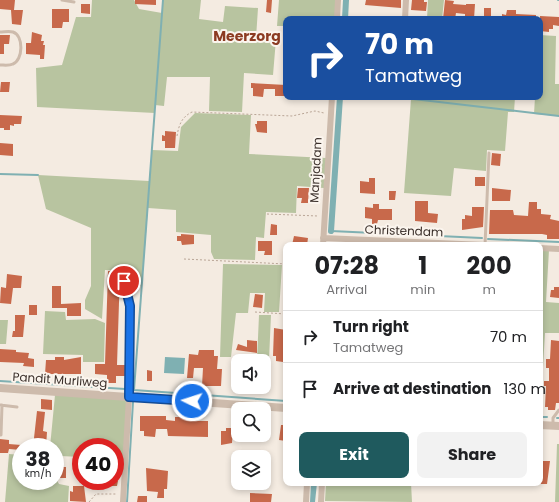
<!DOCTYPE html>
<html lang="en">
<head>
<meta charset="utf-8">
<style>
	body { margin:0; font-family:Poppins,sans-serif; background:#f2f2f2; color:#202124; height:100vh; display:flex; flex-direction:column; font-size:15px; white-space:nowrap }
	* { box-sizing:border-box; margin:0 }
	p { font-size:13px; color:#757577 }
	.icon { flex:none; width:22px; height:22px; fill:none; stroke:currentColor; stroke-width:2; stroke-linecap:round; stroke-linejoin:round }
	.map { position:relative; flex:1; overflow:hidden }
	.drawer { position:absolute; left:283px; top:242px; width:260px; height:244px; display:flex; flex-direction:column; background:#fff; border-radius:8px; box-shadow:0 2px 6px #0003 }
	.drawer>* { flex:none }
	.banner { position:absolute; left:283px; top:16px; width:260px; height:84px; border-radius:8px; box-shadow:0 2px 6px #0003; background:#1a4fa0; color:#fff; overflow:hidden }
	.tools { position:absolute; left:231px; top:354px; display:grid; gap:8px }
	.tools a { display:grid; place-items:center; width:40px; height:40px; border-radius:8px; background:#fff; box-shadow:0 2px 6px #0003; font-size:20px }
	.speed { position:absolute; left:12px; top:438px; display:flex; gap:8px; font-size:20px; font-weight:700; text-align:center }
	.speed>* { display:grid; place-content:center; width:52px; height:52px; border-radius:50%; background:#fff; box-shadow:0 2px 6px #0003; line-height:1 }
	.speed small { font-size:10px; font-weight:400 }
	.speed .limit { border:6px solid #d22; background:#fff; color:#111 }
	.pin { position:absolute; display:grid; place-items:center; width:34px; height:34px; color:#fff; margin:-17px; border:2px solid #fff; border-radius:50%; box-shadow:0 1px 4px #0007 }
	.me { position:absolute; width:44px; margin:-22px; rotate:274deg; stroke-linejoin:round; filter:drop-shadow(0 0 3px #0008) }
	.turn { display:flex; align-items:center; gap:14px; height:84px; padding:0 16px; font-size:18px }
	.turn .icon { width:52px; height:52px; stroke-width:2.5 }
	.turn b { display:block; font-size:28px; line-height:34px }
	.eta { display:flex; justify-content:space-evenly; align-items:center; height:68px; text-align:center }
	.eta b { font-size:24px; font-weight:700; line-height:28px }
	.primary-button { display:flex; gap:8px; margin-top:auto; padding:8px 16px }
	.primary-button a { flex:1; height:46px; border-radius:8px; background:#1f5a5e; color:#fff; font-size:16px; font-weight:700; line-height:46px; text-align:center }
	.primary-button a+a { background:#f2f2f2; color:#202124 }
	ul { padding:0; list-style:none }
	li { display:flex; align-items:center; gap:12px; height:52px; padding:0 16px; border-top:1px solid #e0e0e0 }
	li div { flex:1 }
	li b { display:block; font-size:15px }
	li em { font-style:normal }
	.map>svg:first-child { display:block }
	.green { fill:#b8c4a0 }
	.water { fill:#7fb0b2 }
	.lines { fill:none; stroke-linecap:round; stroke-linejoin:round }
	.stream { stroke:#7fb0b2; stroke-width:2 }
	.canal { stroke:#7fb0b2; stroke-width:6 }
	.building { fill:#c8694b }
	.path { stroke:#b9a596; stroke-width:1; stroke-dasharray:2 2; stroke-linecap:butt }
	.service { stroke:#cdbbac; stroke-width:3 }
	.minor { stroke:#cdbbac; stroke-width:6 }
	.tertiary { stroke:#cdbbac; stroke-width:8 }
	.route-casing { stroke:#114b97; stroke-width:10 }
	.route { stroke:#1a73e8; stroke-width:7 }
	.labels { text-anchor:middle; stroke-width:4; stroke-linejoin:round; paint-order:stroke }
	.street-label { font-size:12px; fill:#3b302b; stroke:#fbf5ee }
	.quarter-label { font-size:14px; font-weight:bold; fill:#8c3b22; stroke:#fbf5ee }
</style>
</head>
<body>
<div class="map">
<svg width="559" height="502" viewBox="0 0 559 502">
	<rect width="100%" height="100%" fill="#f4ebe1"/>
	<path class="green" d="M92,0H134L139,9L162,13L163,0H201L199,19L223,22L225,6L258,8L256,38L276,39L273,75L244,73L242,112L209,111L210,77H167L164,106L155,105V113L37,107L36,68L62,65L76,17H91Z
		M279,0H337L335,19H286V26H277Z
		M428,0H444L442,19H427Z
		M540,35L556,36L555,84H559V116L534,114L535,97H540Z
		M396,97H515L514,112H508L505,151L487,150L486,171L454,168L451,196L404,193L411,99Z
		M195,113L251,115L249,154L326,158L324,188L297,186L296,213L266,212L264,238L256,237L255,260L214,259L211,252V235L176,232V210L148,208L142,286H138L122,271L105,270L102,319L85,309V300L91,286V228L46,209L38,175L149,181L152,150L178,151L181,127Z
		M540,249L549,250L546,302L559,303V333H545L543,367H540Z
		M223,264L282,265L279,312H264L265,293H250L248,313H236L231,357H220Z
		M45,311L65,312L66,320L95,319L105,323L104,362H83V355L43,354Z
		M259,315H271L269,360H257Z
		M0,320H8L6,344H0Z
		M55,395L125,400L127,403L124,460H115V447H81V457L60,456L59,463L55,466V447H50Z
		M557,444H559V502H555Z
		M9,454L21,455V481H55V477L59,484L69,486L68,502H5Z
		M326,483H411L412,502L325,501Z"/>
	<path class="water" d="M165,357L185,358L184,374L164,373Z
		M311,483H317L315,502H310Z"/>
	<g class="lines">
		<path class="stream" d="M163,0L134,390L286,401
			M558,0H559
			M396,97L559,116
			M0,174L38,175
			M331,231L482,238
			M488,239L559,242
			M0,381L125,389
			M540,417H547
			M557,418H559
			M127,502L133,402"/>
		<path class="canal" d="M345,19L346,0
			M331,231L340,97"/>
	</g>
	<path class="building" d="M0,0H15L14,10H23L21,25L12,24L11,10L0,9Z
		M135,0H156V5L135,4Z
		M267,0H272L271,13L266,12Z
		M366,0H401V8L365,5Z
		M412,0H424V2H427L426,11L411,10Z
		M445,0L454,1L453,4L466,5V4H475L474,19H465V14L456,13L455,19H443Z
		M81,4H90V14L81,13Z
		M484,8H491V19H484Z
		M52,9H69V22H63L62,28H52Z
		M507,10H516V14L536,15V19H502V14L506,15Z
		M540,16L559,17V26L553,25V29H549V32L540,31Z
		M32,32L42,35L41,41H44L43,45H45L44,59H40V55L26,54V43H31Z
		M0,35H10L9,44H4V54H0Z
		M1,82H10L9,92H0Z
		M251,83L286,85V96H275V89H264L263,97L253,96V88H251Z
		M0,115L22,116L21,124H14V126L10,125V130H4V128H0Z
		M257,121H267V133L257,132L255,124H257Z
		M165,131L176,132L175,148H165V141H162V135L165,136Z
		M0,143L13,144V156L0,155Z
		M492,153L501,154L500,166L491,165Z
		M475,177H485V186H475Z
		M369,178H375V194L360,193V181L369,182Z
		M298,188H309L308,203H301L302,198H297Z
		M492,188L511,190L510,201H492Z
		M389,191H396L395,200H389Z
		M415,201H428V213L438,214L437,223L415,221Z
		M529,202H537V209H541V214L551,215L550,219L559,221V239H547V235L542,234H489L490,210H513L514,215L528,216Z
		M373,204H379V209H392V220H378L377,224H372V219L365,218V207L373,208Z
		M472,207H484L483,227L462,230V219H465V215L472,216Z
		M271,224L277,225V235H270Z
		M181,234L194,235V244L182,245L181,241H177V236H181Z
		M294,236L308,238L307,245H292Z
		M258,241H272V255H264L265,251H258Z
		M108,271H120L117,365H125V376H116V383H107V375L95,374V364H105Z
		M7,274L22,276L21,288H13L11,304L0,303L1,287L6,288Z
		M52,286H61V304L81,303V316H67V308H52Z
		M554,287H559V298L550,297L551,290H554Z
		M255,294L263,295L262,308L253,307Z
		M29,305H37V315H29Z
		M15,315H25L23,337H12L13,331H15Z
		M274,328L286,330L283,346H285V357H283V362L276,361V356H273Z
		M247,340L257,341V353L236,350L238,344L247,347Z
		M551,340L559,341V403H556L555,410H548V407H545L546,386H544V381H549V368H546V359H550Z
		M0,349L16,350V352L29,353L28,358L34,359V367L23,366L24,363L0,362Z
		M199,350H214V356H218L217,369H222L221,386H202L203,368H194L193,378H187L189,354L198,355Z
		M55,357H64V360L81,357V374H45L46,360H55Z
		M147,370L152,371V381H147Z
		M41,399L52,400V410L41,409Z
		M37,411L45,412L43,431L47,432L46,447H33Z
		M186,411H191L190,419H194V421H208V437L168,436L167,429H156L155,437L144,436V431H140V416H166V420L175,421V417H185Z
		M281,425H286V441L279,440Z
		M226,428H233L232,443L221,445V431H226Z
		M0,439L9,440V444L21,445V450L9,449L8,453H0Z
		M540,461H550L547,484H540Z
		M59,467H66V478H58Z
		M146,468L168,471L167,489H164V498H157L158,492L147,491Z
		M105,481H118L117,486H105Z
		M73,486H84L86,502L70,501V491L73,492Z
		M250,493L272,494L271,502H250Z
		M138,496H147V502H137Z"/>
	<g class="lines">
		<path class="path" d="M177,136C179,124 182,117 192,112L292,116L315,111L324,113
			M267,214L318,216
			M184,259L286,264
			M255,312L286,314
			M284,344H286
			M89,502L96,494H117"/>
		<path class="service" d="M62,0L74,2
			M0,32C4,32 9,31 13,32C24,36 23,60 13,64C9,66 4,65 0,65
			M485,245L489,153
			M0,405L17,407
			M553,424V418L559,410
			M1,435L2,405"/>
		<path class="minor" d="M337,19L338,0
			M405,19L406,0
			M323,238L484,245
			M323,245L332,97
			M540,248L559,249
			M123,502L129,397L130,306L124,281
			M306,502L307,483
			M321,502L322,483"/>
		<path class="tertiary" d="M0,388L286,408
			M540,425L559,426"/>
	</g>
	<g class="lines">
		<g class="route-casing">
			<path id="route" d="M124,281L130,306L129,397L192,401"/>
		</g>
		<use href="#route" class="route"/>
	</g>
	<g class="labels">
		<g class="street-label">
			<text transform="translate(316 170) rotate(-87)" y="4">Manjadam</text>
			<text transform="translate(404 231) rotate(2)" y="4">Christendam</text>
			<text transform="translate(60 380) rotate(4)" y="4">Pandit Murliweg</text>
		</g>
		<g class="quarter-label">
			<text x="247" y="41">Meerzorg</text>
		</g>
	</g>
</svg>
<div class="tools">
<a><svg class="icon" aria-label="sound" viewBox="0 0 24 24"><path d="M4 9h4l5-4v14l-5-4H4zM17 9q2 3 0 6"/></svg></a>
<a><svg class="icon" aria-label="search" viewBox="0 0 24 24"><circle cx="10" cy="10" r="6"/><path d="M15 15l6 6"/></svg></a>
<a><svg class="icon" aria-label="layers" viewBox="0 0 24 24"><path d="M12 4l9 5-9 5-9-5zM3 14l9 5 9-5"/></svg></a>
</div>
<div class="speed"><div>38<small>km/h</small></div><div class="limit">40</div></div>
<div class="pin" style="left:124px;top:281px;background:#d93025"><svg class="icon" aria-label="arrive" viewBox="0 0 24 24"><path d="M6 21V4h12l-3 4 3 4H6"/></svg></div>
<svg class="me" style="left:192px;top:401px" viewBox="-20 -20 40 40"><circle r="17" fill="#1a73e8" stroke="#fff" stroke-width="3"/><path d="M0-11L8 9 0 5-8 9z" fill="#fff"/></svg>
<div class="banner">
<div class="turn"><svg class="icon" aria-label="right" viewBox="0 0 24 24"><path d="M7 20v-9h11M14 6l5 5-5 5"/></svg><div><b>70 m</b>Tamatweg</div></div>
</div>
<section class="drawer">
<div class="eta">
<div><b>07:28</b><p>Arrival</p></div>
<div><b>1</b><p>min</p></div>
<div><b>200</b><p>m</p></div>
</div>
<ul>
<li><svg class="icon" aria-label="right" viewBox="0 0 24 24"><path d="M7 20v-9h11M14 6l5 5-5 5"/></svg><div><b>Turn right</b><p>Tamatweg</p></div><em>70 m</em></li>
<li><svg class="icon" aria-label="arrive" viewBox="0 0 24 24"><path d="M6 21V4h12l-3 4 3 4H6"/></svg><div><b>Arrive at destination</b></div><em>130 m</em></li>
</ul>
<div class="primary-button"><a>Exit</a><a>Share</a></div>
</section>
</div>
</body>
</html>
